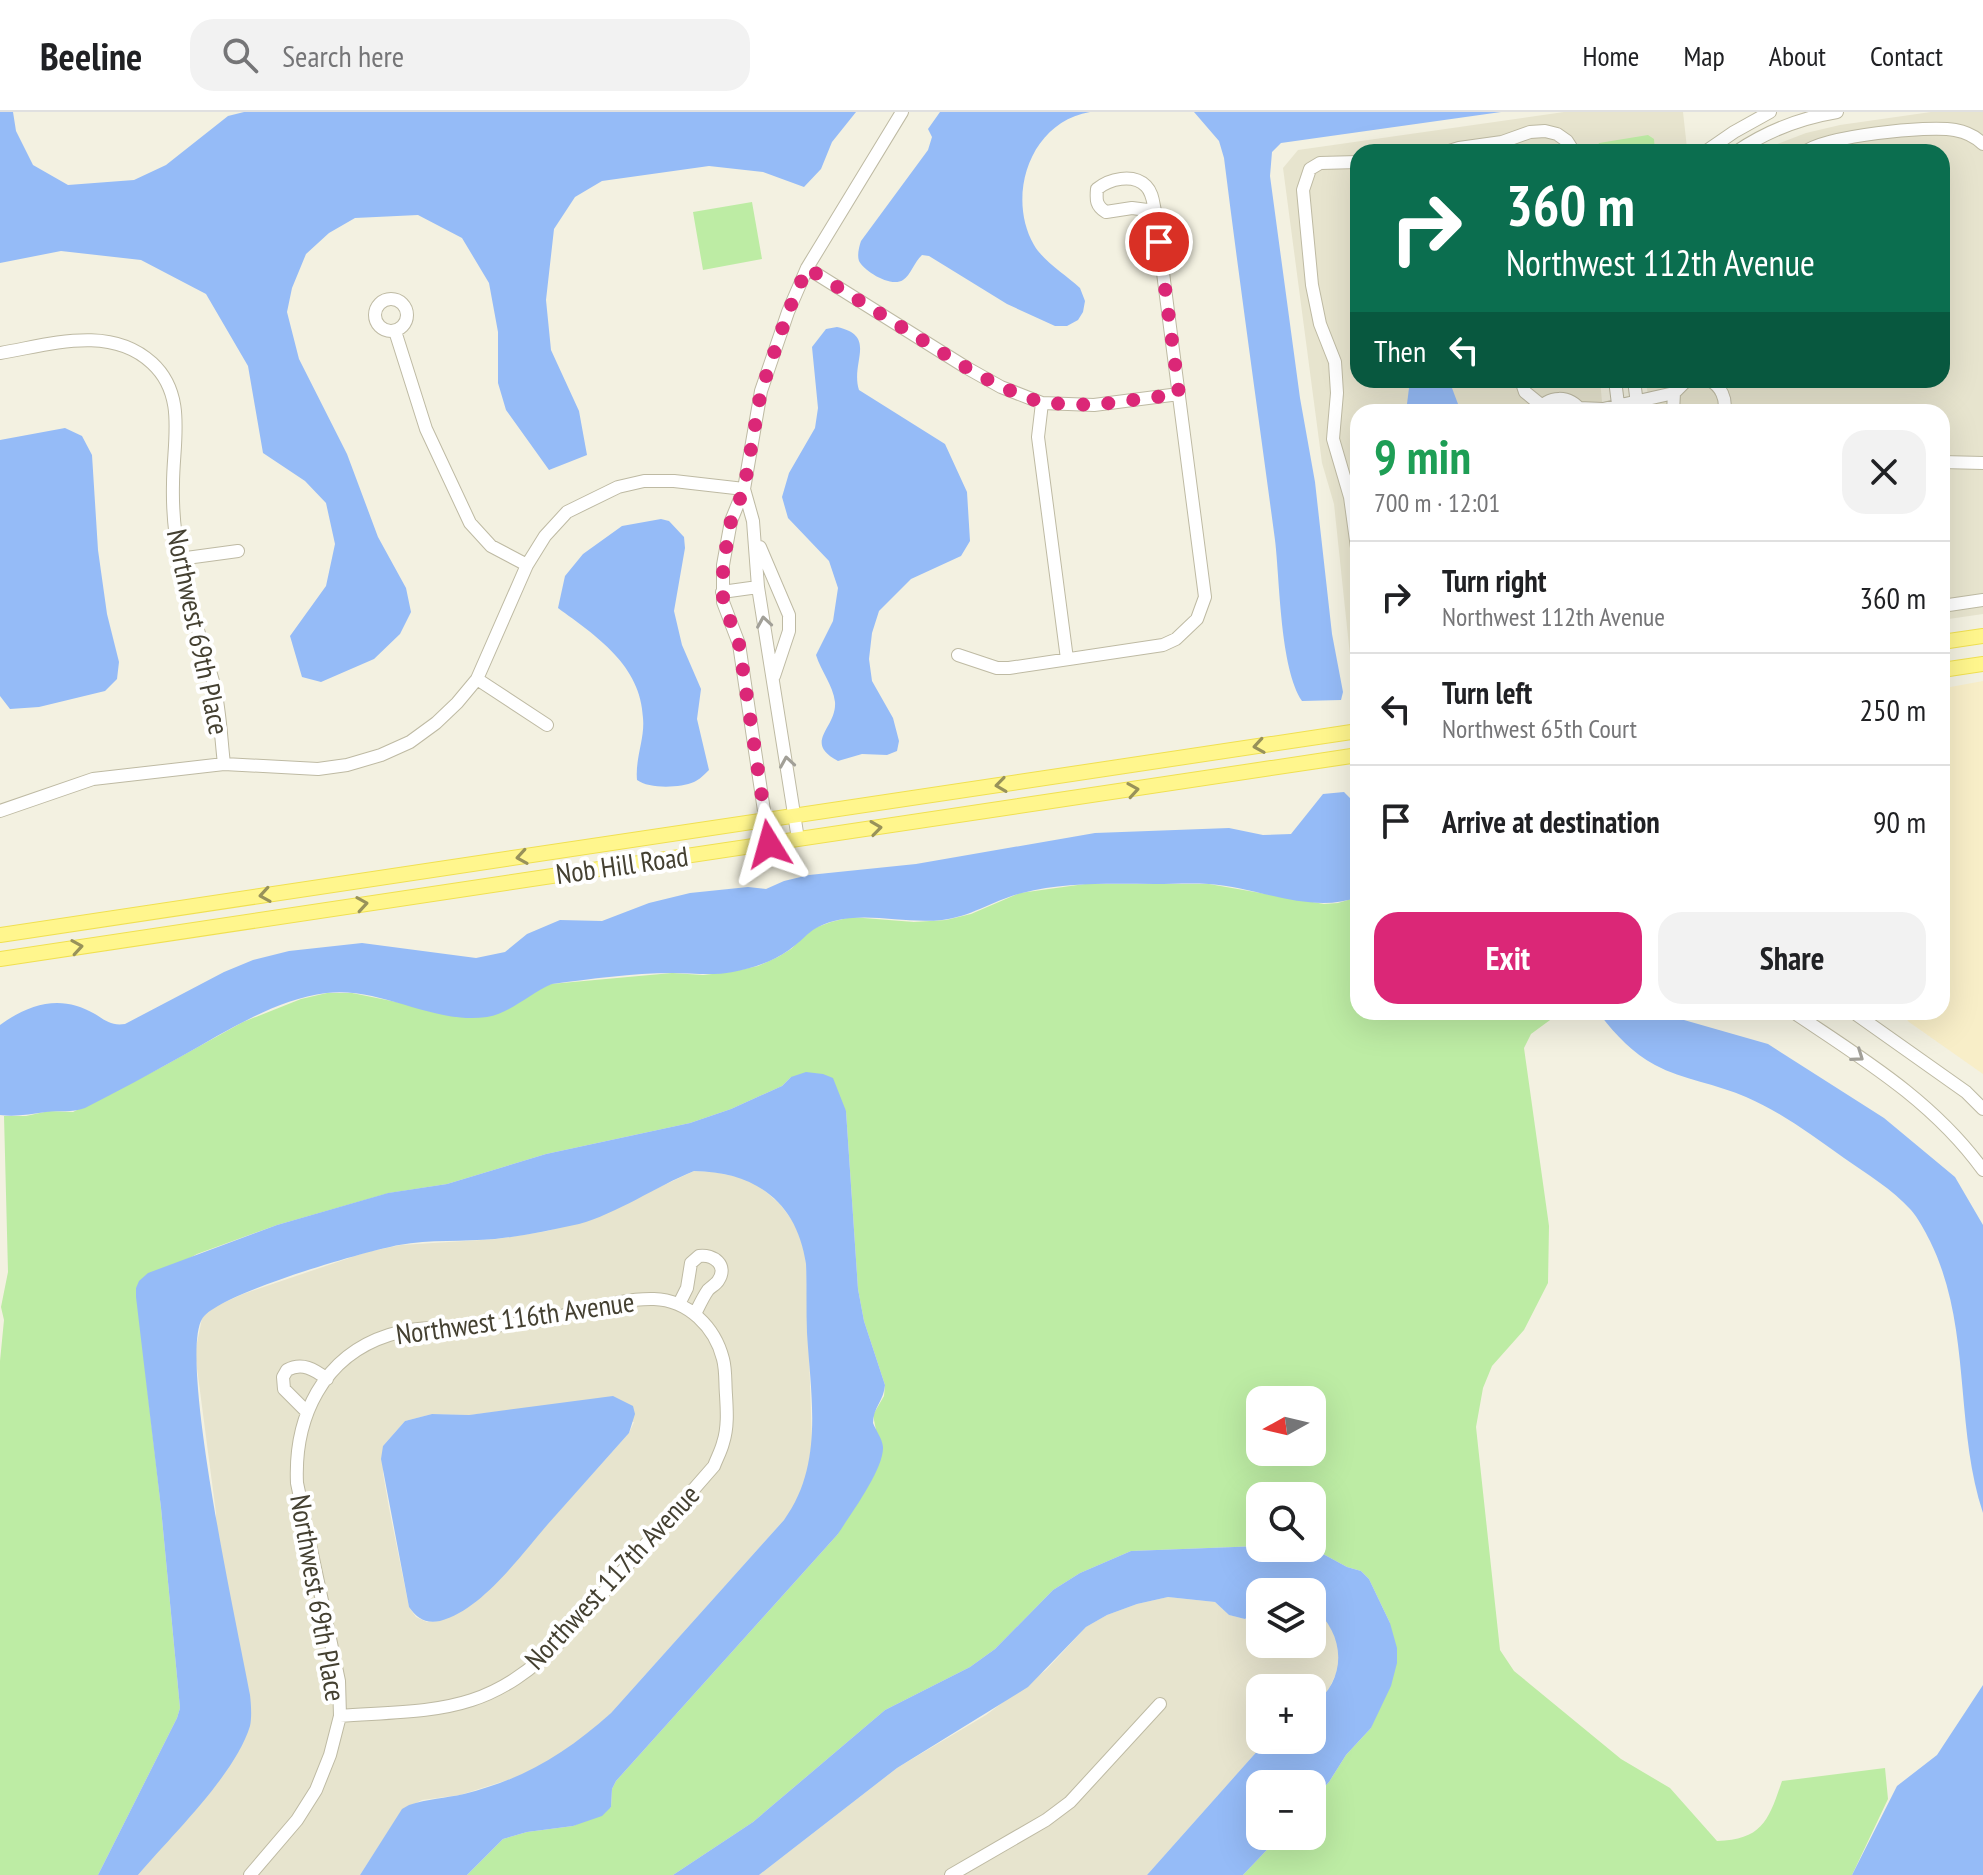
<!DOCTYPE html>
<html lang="en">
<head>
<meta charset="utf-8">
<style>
	body { margin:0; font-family:"PT Sans Narrow",sans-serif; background:#f2f2f2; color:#202124; height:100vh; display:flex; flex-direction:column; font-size:30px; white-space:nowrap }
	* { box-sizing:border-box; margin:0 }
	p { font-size:26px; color:#757577 }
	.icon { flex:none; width:44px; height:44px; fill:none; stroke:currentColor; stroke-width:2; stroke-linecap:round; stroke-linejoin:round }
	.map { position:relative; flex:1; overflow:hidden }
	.details { position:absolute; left:1350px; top:292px; width:600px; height:616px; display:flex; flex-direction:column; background:#fff; border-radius:24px; box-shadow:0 8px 32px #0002 }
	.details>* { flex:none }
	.top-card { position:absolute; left:1350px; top:32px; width:600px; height:244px; border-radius:24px; box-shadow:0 8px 32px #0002; background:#0b6e4f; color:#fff; overflow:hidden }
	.needle { width:52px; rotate:262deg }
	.buttons { position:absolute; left:1246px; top:1274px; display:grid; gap:16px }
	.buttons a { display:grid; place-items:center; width:80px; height:80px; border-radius:16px; background:#fff; box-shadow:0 8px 32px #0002; font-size:40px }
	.pin { position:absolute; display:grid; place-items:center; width:68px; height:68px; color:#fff; margin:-34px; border:4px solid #fff; border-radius:50%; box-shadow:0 2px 8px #0007 }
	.me { position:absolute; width:88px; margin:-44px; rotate:352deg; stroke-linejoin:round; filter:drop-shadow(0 0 6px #0008) }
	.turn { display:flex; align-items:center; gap:28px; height:168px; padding:0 24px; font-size:36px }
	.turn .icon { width:104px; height:104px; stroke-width:2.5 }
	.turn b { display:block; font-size:56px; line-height:68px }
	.then { display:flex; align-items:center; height:76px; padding:0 24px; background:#0003; gap:16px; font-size:30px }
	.round { display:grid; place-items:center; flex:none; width:84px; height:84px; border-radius:24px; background:#f2f2f2 }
	.summary { display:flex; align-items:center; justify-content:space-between; height:136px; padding:0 24px }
	h1 { font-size:48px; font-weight:600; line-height:60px; color:#1e9e55 }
	.primary-button { display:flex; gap:16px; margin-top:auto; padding:16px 24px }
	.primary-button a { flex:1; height:92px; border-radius:24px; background:#db2777; color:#fff; font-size:32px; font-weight:600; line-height:92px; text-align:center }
	.primary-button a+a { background:#f2f2f2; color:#202124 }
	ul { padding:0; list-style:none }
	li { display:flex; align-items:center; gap:24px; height:112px; padding:0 24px; border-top:2px solid #e0e0e0 }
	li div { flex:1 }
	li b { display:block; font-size:30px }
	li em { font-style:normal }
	header { display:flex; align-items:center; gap:48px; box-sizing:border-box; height:112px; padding:0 40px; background:#fff; border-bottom:2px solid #e0e0e0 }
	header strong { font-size:38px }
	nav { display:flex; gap:44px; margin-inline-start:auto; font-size:28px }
	.search { width:560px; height:72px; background:#f2f2f2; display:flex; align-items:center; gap:20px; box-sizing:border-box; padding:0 28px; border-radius:24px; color:#757577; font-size:30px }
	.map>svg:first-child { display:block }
	.residential { fill:#e7e4ce; fill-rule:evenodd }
	.commercial { fill:#f8eec8 }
	.green { fill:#bdeca4; fill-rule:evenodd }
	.water { fill:#95bbf7 }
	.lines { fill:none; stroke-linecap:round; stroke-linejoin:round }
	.minor-casing { stroke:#bebaa3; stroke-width:14 }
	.major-casing { stroke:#f0e051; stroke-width:16 }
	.minor { stroke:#fff; stroke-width:12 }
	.major { stroke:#fff68d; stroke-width:14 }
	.oneway { stroke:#a2a098 }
	.oneway2 { stroke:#98925a }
	.route { stroke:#db2777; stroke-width:14; stroke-dasharray:0 25.2 }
	.labels { text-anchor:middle; stroke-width:8; stroke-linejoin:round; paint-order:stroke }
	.street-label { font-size:28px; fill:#444031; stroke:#fff }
</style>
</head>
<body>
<header>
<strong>Beeline</strong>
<div class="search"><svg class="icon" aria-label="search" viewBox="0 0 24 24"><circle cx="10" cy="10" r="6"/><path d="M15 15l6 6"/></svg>Search here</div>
<nav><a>Home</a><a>Map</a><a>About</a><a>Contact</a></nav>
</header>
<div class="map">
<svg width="1983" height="1763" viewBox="0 0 1983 1763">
	<rect width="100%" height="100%" fill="#f3f1e1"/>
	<path class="residential" d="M1564,0H1683L1687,36L1683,40H1358V268H1600L1603,300H1358V590L1355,591L1334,392L1322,351L1283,56L1298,38Z
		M1931,0H1983V502L1942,508V300H1652L1645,268H1942V40H1756L1806,21L1840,13Z
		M694,1059L714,1060L742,1066L759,1074L780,1092L794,1111L803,1129L806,1152L812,1331L807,1363L798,1389L784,1408L611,1601L586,1624L554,1647L520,1664L460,1683L422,1688L402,1698L360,1763H138L215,1672L216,1401L195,1241L202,1206L214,1195L243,1182L367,1140L401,1133L497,1127L548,1119L626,1091ZM512,1298L634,1310L629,1321L494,1472L456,1502L439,1509L427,1510L416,1505L409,1495L389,1396L383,1361V1334L405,1309L432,1302L469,1303Z
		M1168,1485L1215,1490L1229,1503L1246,1507L1260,1493V1532H1312V1494L1323,1503L1331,1515L1337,1530L1340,1553L1327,1581L1312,1594V1576H1260V1628H1262L1260,1636L1147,1763H759L897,1656L986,1603L1046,1558L1086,1515L1107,1503L1137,1492Z"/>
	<path class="commercial" d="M1983,569V962L1909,910L1900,900H1942V672L1950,652L1942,587L1945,576Z"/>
	<path class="green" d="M1648,23L1654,27L1655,40H1594L1599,31Z
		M752,90L762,147L703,158L693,100Z
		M1085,772H1209L1324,792L1338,791L1358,785V900H1561L1531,922L1524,936L1549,1114L1548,1171L1524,1218L1492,1254L1483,1276L1476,1315L1500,1538L1514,1559L1621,1647L1670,1676L1717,1729C1763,1728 1769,1707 1782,1669L1885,1656L1888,1687L1852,1763H1243L1280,1724H1312V1688L1329,1670L1346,1643L1371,1616L1390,1511L1369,1467L1361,1459L1347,1455L1312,1436V1384H1260V1434L1131,1439L1080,1461L1053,1478L995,1537L970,1555L885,1598L753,1710L673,1763H467L503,1727L527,1720L573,1714L611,1695L612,1677L616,1669L838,1422L876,1318L873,1303L884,1284L885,1273L864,1209L858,1177L846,999L791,965L782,974L731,997L690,1011L546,1042L447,1072L389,1081L277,1113L197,1142L136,1176L161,1396L180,1596L177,1606L98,1763H0V1249L4,1208L1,1195L8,1160L4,1004H26L49,999L73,1000L162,955L243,910L301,887L327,881H352L471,905L518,891L534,879L551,872L672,861L703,863L730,860L758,854L778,845L791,837L812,817L831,810L851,805L914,810L946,808L971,802L1020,781ZM1260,1288H1312V1340H1260Z"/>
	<path class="water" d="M0,0H13L16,19L33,53L68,73L134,68L166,53L228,4L244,0H856L832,30L821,57L804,75L763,60L709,54L602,69L575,85L554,117L546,188L551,238L579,299L587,343L549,358L506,298L498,271V220L489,171L462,126L418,103L355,106L329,121L306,142L292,176L287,200L299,247L347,342L378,425L406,476L411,500L400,522L374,547L321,570L302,565L290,524L326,474L335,432L326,391L305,369L263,341L248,254L206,182L141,148L61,139L0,151Z
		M940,0H1090C1030,10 1006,84 1034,133C1044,150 1065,162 1080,176L1085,189L1083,200L1078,208L1067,214H1055L1007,192L929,144L922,143C914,150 911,163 903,168C891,176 864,159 859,149C857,143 859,135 861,129L928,38L932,25L928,17Z
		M1194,0H1501L1281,31L1272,40L1270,64L1300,286L1315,370L1332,522L1343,580L1341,588L1302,589C1280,556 1280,470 1275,428C1258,301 1240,174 1224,46L1219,29Z
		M837,215C878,224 850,250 859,278L945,332L967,380L970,429L961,444L911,467L879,499L872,521L869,547L872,569L893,606L899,629L897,639L887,643L862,642L838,649C802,630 837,616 835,590C833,573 821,559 816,543L833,509L838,476L829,449L788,406L782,385L789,361L815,316L818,296L812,235L826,217Z
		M1410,268H1449L1461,300H1406Z
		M65,316L82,324L92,343L98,438L107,502L119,550L117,567L105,579L39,595L10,597L0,584V328Z
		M661,407L669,409L684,425L685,436L674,499L682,533L701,577L697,607L709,658C705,662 699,668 694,670C680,676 649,677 637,668C635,646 645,627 643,606C641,553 596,524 558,496L565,464L583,442L622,414Z
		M1344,680L1358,694V785C1311,803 1258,775 1209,772C1191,771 1173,772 1154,772C1110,772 1065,770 1022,781C994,788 971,805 942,808C905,812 869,800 834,809C808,816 808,825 789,838C772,850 753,856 733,860C712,864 693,861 672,861C632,861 591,867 552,872C530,881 511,901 487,905C433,913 381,874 326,881C274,888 227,919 182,944C150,962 118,979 85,996C71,1001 60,998 46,1000C30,1002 17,1005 0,1003V913C30,891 62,882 95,902C106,909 112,914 125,912L224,860L253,848L289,839L362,831L476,846L505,840L527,822L560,808L602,809L649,791L690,781L748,775L766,777L784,769L809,763L916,752L1095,721L1229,716L1263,723L1291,722L1323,682Z
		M1598,900H1664L1677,906L1768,932L1884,1006L1955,1065L1983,1113V1401C1954,1312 1972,1214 1930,1129C1925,1119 1918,1106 1911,1098C1892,1077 1867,1062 1844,1046C1813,1024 1781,1000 1746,985C1717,972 1683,968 1655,953C1631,940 1614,921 1598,900Z
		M806,960L823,962L833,966L846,999L858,1177L864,1209L885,1273C884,1288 873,1296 873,1311C876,1319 882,1326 883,1335C884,1357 850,1403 838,1422L616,1669L612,1677L611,1695L602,1704L573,1714L527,1720L503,1727L467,1763H360L402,1697L409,1693C427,1687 446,1686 464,1682C524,1667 565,1642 611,1601L784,1408C824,1353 811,1286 807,1221C806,1198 807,1175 806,1152C797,1090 756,1060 694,1059C657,1074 616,1102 579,1112C551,1118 523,1124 495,1127C463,1130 430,1127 399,1133C366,1139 216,1182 202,1207C178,1248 239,1522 250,1583C251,1592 252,1604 250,1614C235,1663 172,1723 138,1763H98L177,1606L180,1596L161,1396L136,1185V1176L139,1169L148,1161L277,1113L388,1081L447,1072L546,1042L690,1011L731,997L782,974L791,965Z
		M613,1284L633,1294L635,1302L629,1321C602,1351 575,1382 548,1412C520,1444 482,1498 440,1509C425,1512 417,1506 409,1495L381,1347L383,1334L405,1309L432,1302L469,1303Z
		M1260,1434L1312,1436L1347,1455L1361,1459L1369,1467L1390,1511L1397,1536V1551L1391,1574L1371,1616L1346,1643L1329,1670L1312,1688V1672H1260V1724H1280L1243,1763H1147L1260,1636L1262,1628H1312V1594C1348,1568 1346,1522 1312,1494V1480H1260L1257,1498L1245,1507L1229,1503L1215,1490L1168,1485L1137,1492L1107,1503L1086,1515L1028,1575L897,1656L759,1763H673L753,1710L885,1598L970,1555L995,1537L1053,1478L1080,1461L1131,1439Z
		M1983,1573V1763H1852L1897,1674L1937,1643Z"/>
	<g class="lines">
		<g class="minor-casing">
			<path id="minor" d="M1446,40L1459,36L1502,30L1530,20L1545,19L1557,22L1567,29L1574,40
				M1705,40L1734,20L1770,0
				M1736,40C1767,19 1800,6 1837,0
				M1805,40C1825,24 1928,13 1955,18C1966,20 1975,24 1983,32
				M1358,50L1320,51L1310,57L1303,78L1312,173L1320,212L1335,250L1337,281L1333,327L1350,385L1358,443
				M807,156L967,256L1001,275L1042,291L1094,293L1179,282
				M375 203a16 16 0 1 1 32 0a16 16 0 1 1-32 0Z
				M395,219L426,317L470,411L491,434L527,453
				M0,241C49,233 110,212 152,251C187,283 173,330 173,372C171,448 195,502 214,573C220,598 221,626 224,652
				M1521,268L1525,280L1541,293
				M1615,268L1619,300
				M1634,268L1638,300
				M1709,268C1721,274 1727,287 1724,300
				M1042,291L1038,325L1067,547
				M1579,296L1603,297L1674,281
				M1536,300C1549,283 1569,282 1582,300
				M1673,300L1674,281L1687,268
				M1942,350L1983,351
				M744,377L753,409L758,475L798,727
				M760,435L789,503V519L774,564
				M179,447L238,439
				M722,480L758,475
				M1942,494L1983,488
				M958,543L997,556H1009L1163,533L1176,527L1197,507L1205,485L1155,99C1153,91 1153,81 1146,74C1133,61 1109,67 1097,77C1096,88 1096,94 1106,100L1132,96L1155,99
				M477,567L547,613
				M0,699L93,667L224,652L318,657L347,653L381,643L410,630L436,611L457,591L477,567L527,453L545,424L567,400L618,375L644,369H674L744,377
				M769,732L739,532L723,490V453L731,409L744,377L761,279L788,200L807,156L902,0
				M1793,900C1863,947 1933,989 1983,1058
				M1853,900L1966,980L1983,997
				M679,1192L687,1176L691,1151L699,1144C713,1142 729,1153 718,1169C716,1172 711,1175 708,1178C703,1185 699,1194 695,1202
				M306,1299L284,1277L283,1265L287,1258C302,1250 314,1257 327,1267
				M250,1763L297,1708L316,1678L330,1643L340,1604L339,1569L297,1371C294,1305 323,1244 389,1223C423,1212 458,1217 492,1214C507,1213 521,1211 535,1209C575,1204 614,1186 654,1187C688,1188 715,1215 723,1247C726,1258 725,1271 726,1283C727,1299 728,1316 723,1331C721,1339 717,1346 714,1354L563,1527C487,1603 440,1597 340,1604
				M951,1763L1046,1708L1070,1690L1160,1592"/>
		</g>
		<g class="major-casing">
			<path id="major" d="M1942,530L1983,524
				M1942,558L1983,552
				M0,823L1358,619
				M0,847L1358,643"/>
		</g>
		<use href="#minor" class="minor"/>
		<use href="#major" class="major"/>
	</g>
	<defs><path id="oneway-chevron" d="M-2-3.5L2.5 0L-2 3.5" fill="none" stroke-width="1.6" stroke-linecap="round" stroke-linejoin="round" transform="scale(2)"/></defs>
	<g class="oneway">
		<use href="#oneway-chevron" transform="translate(764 510) rotate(-99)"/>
		<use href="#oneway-chevron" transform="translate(787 650) rotate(-99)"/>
		<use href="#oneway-chevron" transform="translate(1858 944) rotate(35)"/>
	</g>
	<g class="oneway2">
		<use href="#oneway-chevron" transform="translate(1259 634) rotate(171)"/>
		<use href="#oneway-chevron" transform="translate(1001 673) rotate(172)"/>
		<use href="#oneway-chevron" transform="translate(1133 678) rotate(-9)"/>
		<use href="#oneway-chevron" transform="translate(876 716) rotate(-8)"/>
		<use href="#oneway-chevron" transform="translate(522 745) rotate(171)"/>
		<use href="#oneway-chevron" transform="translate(265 783) rotate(171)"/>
		<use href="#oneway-chevron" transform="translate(362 792) rotate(-9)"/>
		<use href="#oneway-chevron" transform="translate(77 835) rotate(-9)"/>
	</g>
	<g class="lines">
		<path class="route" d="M769,732L739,532L723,490V453L731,409L744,377L761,279L788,200L807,156L967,256L1001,275L1042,291L1094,293L1179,282L1159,130"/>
	</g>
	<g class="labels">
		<g class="street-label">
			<text transform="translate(198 520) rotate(78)" y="10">Northwest 69th Place</text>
			<text transform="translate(622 753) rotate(-8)" y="10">Nob Hill Road</text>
			<text transform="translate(515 1206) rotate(-8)" y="10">Northwest 116th Avenue</text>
			<text transform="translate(612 1465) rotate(-47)" y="10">Northwest 117th Avenue</text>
			<text transform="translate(318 1486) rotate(80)" y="10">Northwest 69th Place</text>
		</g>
	</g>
</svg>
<div class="buttons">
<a><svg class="needle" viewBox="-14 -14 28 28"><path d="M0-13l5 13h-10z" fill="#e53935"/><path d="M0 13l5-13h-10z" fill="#757577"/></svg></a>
<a><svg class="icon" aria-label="search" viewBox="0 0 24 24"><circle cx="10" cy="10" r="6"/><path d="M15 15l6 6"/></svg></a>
<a><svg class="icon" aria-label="layers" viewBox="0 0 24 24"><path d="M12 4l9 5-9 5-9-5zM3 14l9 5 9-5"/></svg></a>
<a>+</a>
<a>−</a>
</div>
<div class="pin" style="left:1159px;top:130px;background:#d93025"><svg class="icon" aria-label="arrive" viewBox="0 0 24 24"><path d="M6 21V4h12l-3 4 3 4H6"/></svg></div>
<svg class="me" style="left:769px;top:732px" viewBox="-20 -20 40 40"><path d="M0-17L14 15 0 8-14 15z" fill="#db2777" stroke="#fff" stroke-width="4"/></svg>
<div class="top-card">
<div class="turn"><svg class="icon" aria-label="right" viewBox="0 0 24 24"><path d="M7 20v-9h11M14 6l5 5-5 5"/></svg><div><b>360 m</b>Northwest 112th Avenue</div></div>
<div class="then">Then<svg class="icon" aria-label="left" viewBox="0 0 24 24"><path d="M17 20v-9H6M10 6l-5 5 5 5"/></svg></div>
</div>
<section class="details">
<div class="summary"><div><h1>9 min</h1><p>700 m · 12:01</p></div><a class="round"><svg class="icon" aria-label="close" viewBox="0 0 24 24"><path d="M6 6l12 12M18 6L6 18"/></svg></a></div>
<ul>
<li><svg class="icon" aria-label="right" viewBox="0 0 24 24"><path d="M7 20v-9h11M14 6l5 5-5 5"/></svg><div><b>Turn right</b><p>Northwest 112th Avenue</p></div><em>360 m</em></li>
<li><svg class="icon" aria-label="left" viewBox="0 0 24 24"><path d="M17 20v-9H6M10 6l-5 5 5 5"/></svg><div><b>Turn left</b><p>Northwest 65th Court</p></div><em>250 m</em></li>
<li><svg class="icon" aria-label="arrive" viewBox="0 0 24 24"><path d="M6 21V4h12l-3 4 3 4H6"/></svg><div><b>Arrive at destination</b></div><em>90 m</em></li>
</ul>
<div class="primary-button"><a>Exit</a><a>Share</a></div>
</section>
</div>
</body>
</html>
